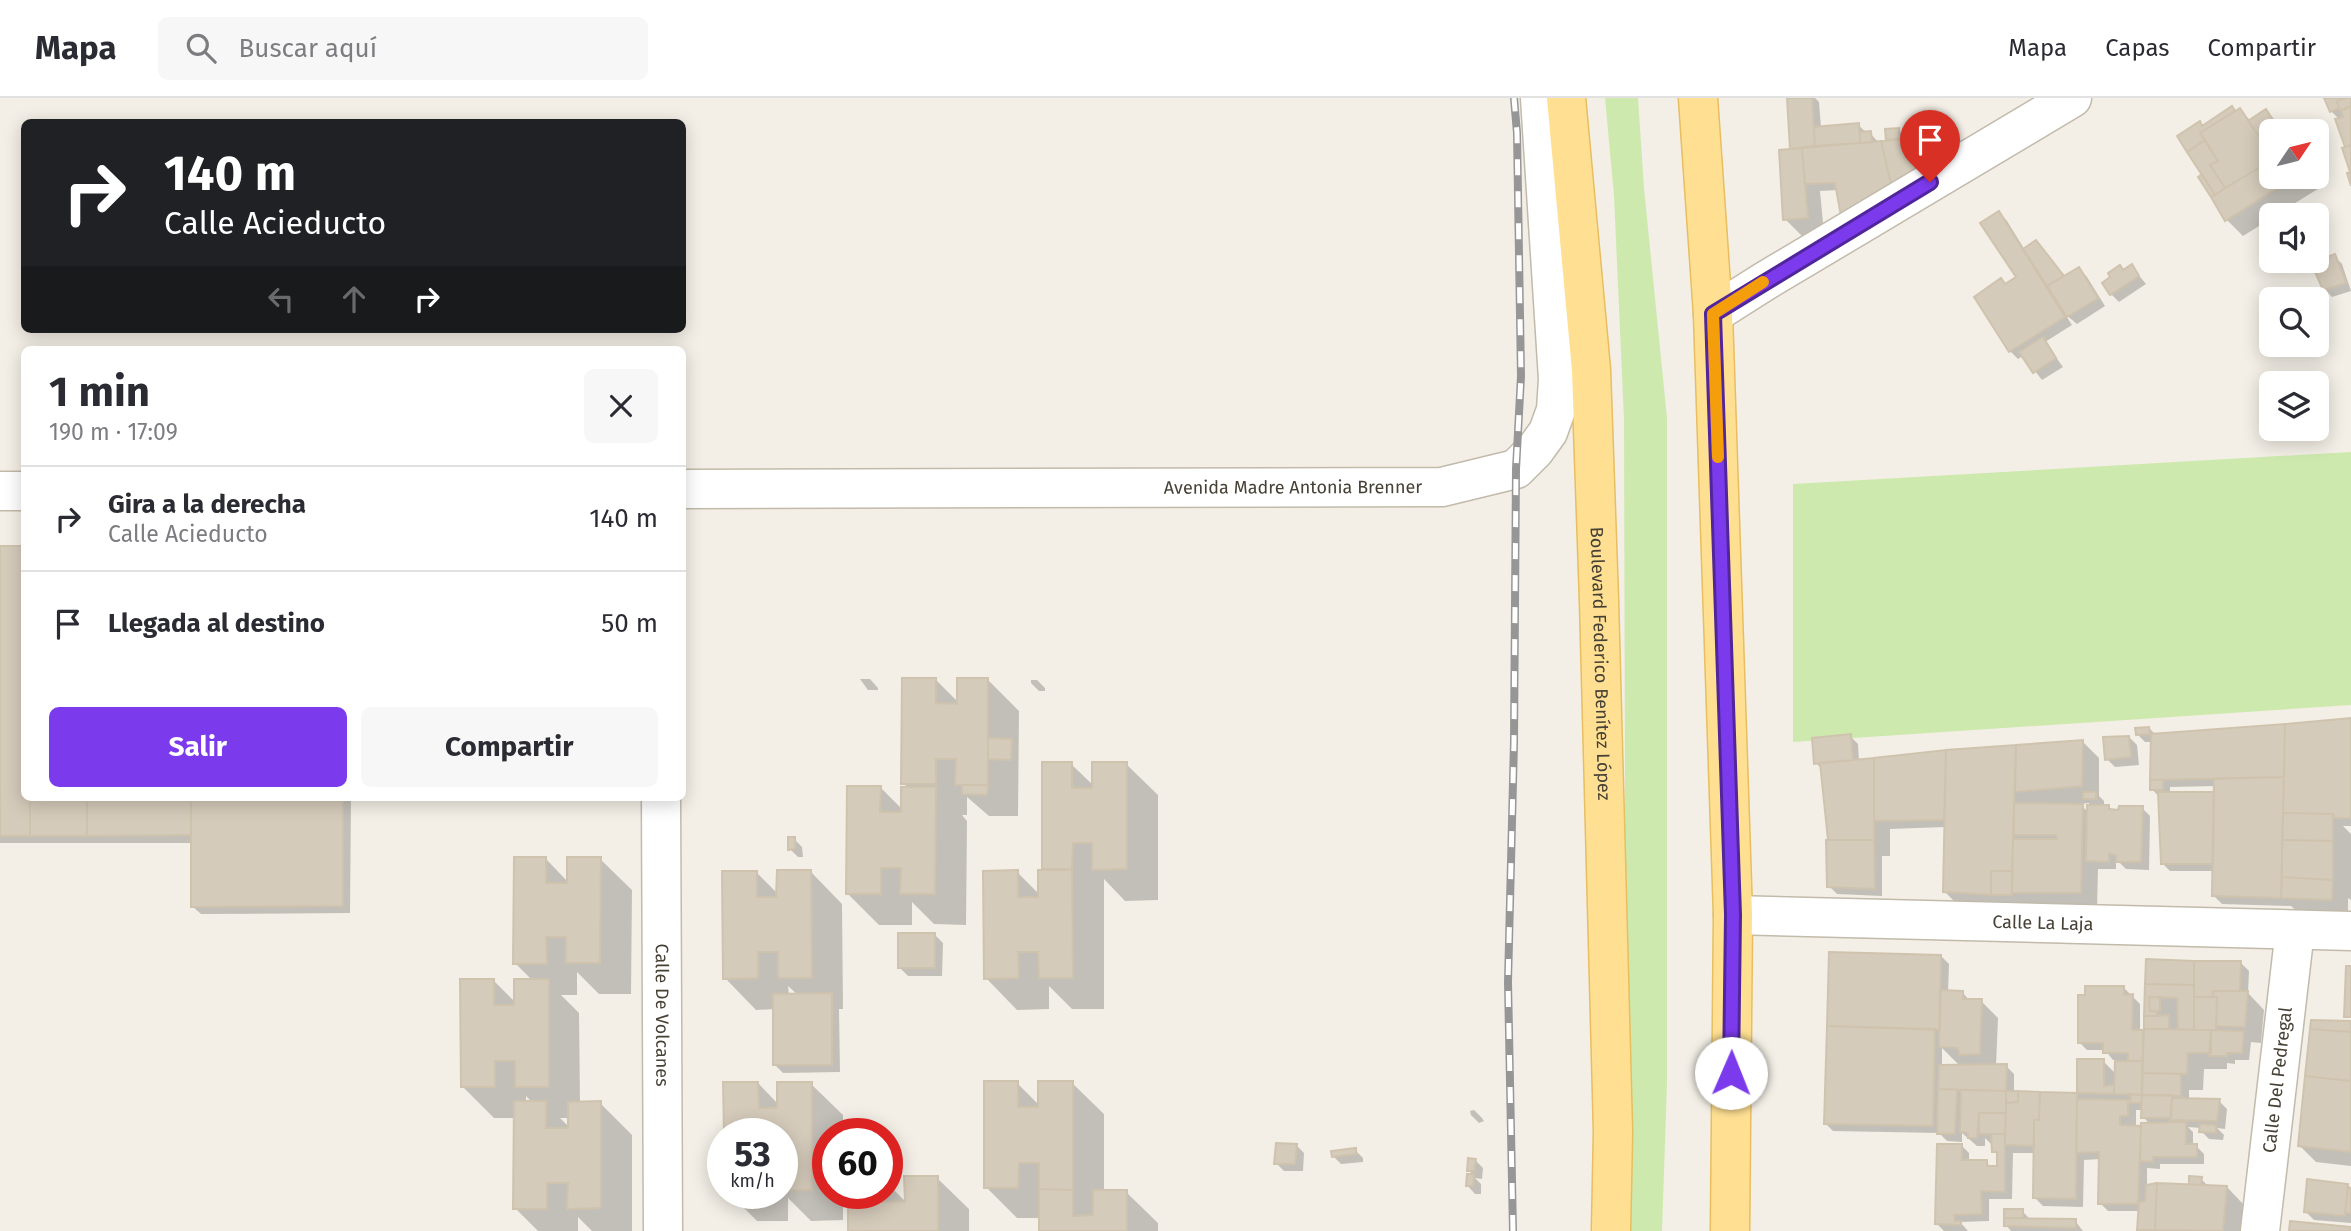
<!DOCTYPE html>
<html lang="es">
<head>
<meta charset="utf-8">
<style>
	body { margin:0; font-family:"Fira Sans",sans-serif; background:#f7f7f7; color:#2b2b33; height:100vh; display:flex; flex-direction:column; font-size:26px; white-space:nowrap }
	* { box-sizing:border-box; margin:0 }
	p { font-size:23px; color:#7c7c81 }
	.icon { flex:none; width:38px; height:38px; fill:none; stroke:currentColor; stroke-width:2; stroke-linecap:round; stroke-linejoin:round }
	.map { position:relative; flex:1; overflow:hidden }
	.side { position:absolute; left:21px; top:248px; width:665px; height:455px; display:flex; flex-direction:column; background:#fff; border-radius:10px; box-shadow:0 4px 18px #0003 }
	.side>* { flex:none }
	.guide { position:absolute; left:21px; top:21px; width:665px; height:214px; border-radius:10px; box-shadow:0 4px 18px #0003; background:#202124; color:#fff; overflow:hidden }
	.needle { width:46px; rotate:55deg }
	.tools { position:absolute; left:2259px; top:21px; display:grid; gap:14px }
	.tools a { display:grid; place-items:center; width:70px; height:70px; border-radius:10px; background:#fff; box-shadow:0 4px 18px #0003; font-size:35px }
	.speed { position:absolute; left:707px; top:1020px; display:flex; gap:14px; font-size:35px; font-weight:700; text-align:center }
	.speed>* { display:grid; place-content:center; width:91px; height:91px; border-radius:50%; background:#fff; box-shadow:0 4px 18px #0003; line-height:1 }
	.speed small { font-size:18px; font-weight:400 }
	.speed .limit { border:10px solid #d22; background:#fff; color:#111 }
	.pin { position:absolute; display:grid; place-items:center; width:60px; height:60px; color:#fff; margin:-72px -30px; border-radius:50% 50% 50% 0; rotate:-45deg; box-shadow:0 0 7px #0007 }
	.pin .icon { rotate:45deg }
	.me { position:absolute; width:77px; margin:-38px; rotate:1deg; stroke-linejoin:round; filter:drop-shadow(0 0 5px #0008) }
	.turn { display:flex; align-items:center; gap:24px; height:147px; padding:0 28px; font-size:32px }
	.turn .icon { width:91px; height:91px; stroke-width:2.5 }
	.turn b { display:block; font-size:49px; line-height:60px }
	.lanes { display:flex; align-items:center; height:66px; padding:0 28px; background:#0003; justify-content:center; gap:35px; direction:ltr }
	.lanes .off { opacity:.35 }
	.round { display:grid; place-items:center; flex:none; width:74px; height:74px; border-radius:10px; background:#f7f7f7 }
	.head { display:flex; align-items:center; justify-content:space-between; height:119px; padding:0 28px }
	h1 { font-size:42px; font-weight:700; line-height:52px }
	.action { display:flex; gap:14px; margin-top:auto; padding:14px 28px }
	.action a { flex:1; height:80px; border-radius:10px; background:#7c3aed; color:#fff; font-size:28px; font-weight:700; line-height:80px; text-align:center }
	.action a+a { background:#f7f7f7; color:#2b2b33 }
	ul { padding:0; list-style:none }
	li { display:flex; align-items:center; gap:21px; height:105px; padding:0 28px; border-top:2px solid #e1e1e2 }
	li div { flex:1 }
	li b { display:block; font-size:26px }
	li em { font-style:normal }
	header { display:flex; align-items:center; gap:42px; box-sizing:border-box; height:98px; padding:0 35px; background:#fff; border-bottom:2px solid #e1e1e2 }
	header strong { font-size:33px }
	nav { display:flex; gap:38px; margin-inline-start:auto; font-size:24px }
	.search { width:490px; height:63px; background:#f7f7f7; display:flex; align-items:center; gap:18px; box-sizing:border-box; padding:0 24px; border-radius:10px; color:#7c7c81; font-size:26px }
	.map>svg:first-child { display:block }
	.green { fill:#cee9ae }
	.shadow { fill:#0003; fill-rule:evenodd }
	.building { fill:#d5cbbb; stroke:#d0c3ae; stroke-width:2 }
	.lines { fill:none; stroke-linecap:round; stroke-linejoin:round }
	.minor-casing { stroke:#c2baab; stroke-width:41 }
	.tertiary-casing { stroke:#c2baab; stroke-width:41 }
	.primary-casing { stroke:#e7be61; stroke-width:41 }
	.minor { stroke:#fff; stroke-width:38 }
	.tertiary { stroke:#fff; stroke-width:38 }
	.primary { stroke:#ffe093; stroke-width:38 }
	.rail-casing { stroke:#969696; stroke-width:8 }
	.rail { stroke:#fff; stroke-width:5; stroke-dasharray:16; stroke-linecap:butt }
	.route-casing { stroke:#51269a; stroke-width:18 }
	.route { stroke:#7c3aed; stroke-width:12 }
	.slow { stroke:#f59e0b; stroke-width:12 }
	.labels { text-anchor:middle; stroke-width:7; stroke-linejoin:round; paint-order:stroke }
	.street-label { font-size:18px; fill:#464035; stroke:#fff }
</style>
</head>
<body>
<header>
<strong>Mapa</strong>
<div class="search"><svg class="icon" aria-label="search" viewBox="0 0 24 24"><circle cx="10" cy="10" r="6"/><path d="M15 15l6 6"/></svg>Buscar aquí</div>
<nav><a>Mapa</a><a>Capas</a><a>Compartir</a></nav>
</header>
<div class="map">
<svg width="2351" height="1133" viewBox="0 0 2351 1133">
	<rect width="100%" height="100%" fill="#f3efe6"/>
	<path class="green" d="M1605,0H1638L1644,90L1667,320V985L1662,1133H1624L1626,1060L1624,322L1614,98Z
		M2351,354V607L1793,644V386Z"/>
	<path class="shadow" d="M1789,0H1815L1819,4L1821,30L1858,27L1867,35H1870L1879,45L1888,44L1887,32H1898L1907,42L1941,39L1958,56L1959,70L1838,92L1820,93L1824,136L1802,138L1785,121L1792,52Z
		M2326,0H2351V78L2348,50L2340,22L2331,13Z
		M2232,10L2236,14L2239,12L2251,23L2266,13L2285,33H2272V79H2315L2321,89L2276,117H2272V120L2243,138L2226,121L2180,38L2200,25L2203,29Z
		M1999,115L2007,123L2025,152L2040,147L2065,179L2079,171L2087,179L2105,208L2077,226L2065,216L2072,227L2045,244L2063,269L2042,282L2023,258L2018,261L2010,253L2006,188L2018,180Z
		M2334,158L2342,166L2351,193L2332,199L2324,191Z
		M2132,169L2146,186L2119,204L2111,196L2124,174Z
		M0,450H24V700H351L350,815L201,816L192,808L193,745H0Z
		M860,581H870L878,590V592H868Z
		M936,582L958,604L988,582L1019,613L1018,718H989L967,699V717H962L967,723L966,827L934,826L912,804V827H879L847,795L880,689L903,712L909,691L903,685Z
		M1031,582H1037L1045,590V593H1039L1031,585Z
		M2351,622V728H2343L2351,736V802L2348,800V818L2300,816L2291,808L2222,806L2214,798V773H2170L2162,765L2160,700L2152,691L2153,644H2145L2137,636L2149,630L2156,637ZM2216,688V696H2170V689Z
		M1850,638L1858,646L1859,663L2082,643L2099,660V698L2104,703V709H2109L2113,713L2142,710L2150,718L2149,772L2126,771L2116,761V771H2098L2097,811L1969,818L1944,793L1946,729L1890,731V758H1882V798L1837,796L1829,788L1832,744L1822,671L1816,665ZM2089,705V715L2080,706ZM2012,710H2016L2015,729L2012,728Z
		M2129,639L2137,647L2139,667L2115,669L2107,661Z
		M1043,666H1071L1094,688L1126,666L1158,697V802L1125,803L1104,781V911H1072L1049,888V911L1017,912L986,880L1017,774L1040,797L1044,774Z
		M794,741L802,749L803,759H798L790,751Z
		M546,761L568,784L600,761L632,792L631,896H599L577,874V897H561L579,915L580,1005H600L632,1037V1133H592L578,1119V1133H538L515,1110V1020H494L462,988L493,882L516,905L533,883L515,865ZM526,998L533,1005H526ZM560,1020H569V1029Z
		M756,774L778,796L811,774L842,806L843,911H839L840,974L783,975L775,967V911L756,912L725,880ZM788,888L798,897H789Z
		M935,837L943,845L942,878H908L900,870Z
		M1941,858L1949,866L1948,894H1962L1970,903H1981L1998,920L1996,968H2006L2014,976V995L2078,997L2079,963H2103L2116,976L2117,962H2113L2105,952H2087L2079,944L2124,890L2140,906V934L2145,936L2147,863L2241,865L2249,873L2248,895L2264,912L2261,945L2251,944L2249,962H2235V966L2227,965V971H2204L2203,992H2189V1002L2219,1003L2227,1011L2225,1031L2217,1030L2224,1037L2223,1042L2209,1041L2201,1033V1030L2188,1029L2193,1034V1048H2196L2204,1056V1066H2160V1071L2147,1070V1088H2194L2191,1085L2201,1081L2209,1089H2227L2243,1106L2240,1133H2141L2139,1131L2140,1113H2108L2100,1105L2101,1061L2084,1062L2083,1109L2043,1108L2035,1100L2036,1055H2013L2012,1101H1989V1123L1960,1124L1968,1133H1944L1937,1126L1961,1047L1969,1055V1064H1986L1992,1070H1999V1058L1993,1053V1048L1985,1040V1048H1977L1962,1035V1044L1947,1043L1939,1035L1833,1033L1825,1025ZM1942,950L1960,968L1942,969ZM2136,1012H2143V1019L2151,1027L2136,1028Z
		M2351,924V1068L2316,1064L2300,1048Z
		M758,985L779,1007L811,986L843,1017V1036H828V1096H843V1122L811,1123L788,1100V1123H757L730,1096H782V1036H725Z
		M1017,985L1040,1008L1072,985L1104,1016V1094H1126L1158,1125V1133H1041V1120H1017L986,1089Z
		M1474,1012L1482,1020L1484,1023L1479,1025L1471,1017L1470,1013Z
		M1296,1047L1304,1055L1303,1073H1284L1276,1065Z
		M1355,1052L1363,1060V1064L1341,1066L1333,1058Z
		M1475,1062L1483,1070L1482,1081L1475,1080L1481,1086V1096H1475L1467,1087L1468,1078H1475L1468,1072Z
		M937,1080L969,1111V1133H849L850,1096H887V1085L906,1104Z
		M2347,1087L2351,1091V1125L2314,1122L2306,1114Z
		M2006,1113H2022L2031,1122L2075,1123L2083,1133H2011L2006,1127Z"/>
	<path class="building" d="M1787,0H1812L1815,48L1790,51Z
		M2324,0H2346L2337,3L2339,10L2330,14Z
		M2346,0H2351V8L2340,13L2337,3Z
		M2232,8L2235,13L2200,35L2205,42L2187,54L2177,38L2200,23L2202,28Z
		M2351,8V47L2345,49L2335,21L2343,19L2341,12Z
		M2240,10L2258,37L2266,32L2272,41V62L2225,90L2210,67L2218,63L2200,35Z
		M2266,11L2279,31L2272,33L2269,38L2266,32L2258,37L2248,23Z
		M1859,25L1860,45L1815,48L1814,29Z
		M1899,30L1900,41L1886,42L1885,31Z
		M1871,33L1872,44L1860,45V34Z
		M1942,38L1943,53L1891,86L1881,43Z
		M2205,42L2218,63L2210,67L2225,90L2215,97L2187,54Z
		M1881,43L1891,86L1841,118L1835,85L1805,86L1802,50Z
		M2351,47V88L2347,75L2350,74L2342,50Z
		M1802,50L1808,120L1783,122L1779,52Z
		M2272,62V79H2295L2225,123L2211,99Z
		M2202,76L2215,97L2211,99L2198,79Z
		M1999,113L2065,219L2009,254L1974,199L2001,180L2005,186L2016,179L1980,125Z
		M2036,142L2064,178L2047,188L2023,151Z
		M2335,156L2346,185L2323,192L2315,174L2326,164L2324,160Z
		M2132,166L2139,178L2110,197L2102,185L2110,179L2108,175L2120,167L2123,172Z
		M2079,169L2098,200L2067,219L2047,188Z
		M2043,239L2056,260L2033,275L2019,254Z
		M0,448H24V700H30V738H0Z
		M902,580H936V605L957,606V580H988V687H955L956,661H936V686H901Z
		M2351,620V720H2334L2333,716L2283,715L2285,626Z
		M2285,626L2284,679L2150,682L2151,636Z
		M2149,629L2150,636L2136,637L2135,630Z
		M1851,636L1853,662L1814,666L1812,640Z
		M2129,638L2131,659L2105,662L2103,639Z
		M988,640L1012,641L1011,662L988,661Z
		M2083,642L2082,688L2015,694L2016,647Z
		M2016,647L2012,773H1991V797L1943,794L1946,652Z
		M1946,652L1944,722L1874,723V660Z
		M1874,660V742H1828L1820,665Z
		M1042,664H1072V690H1092V664H1127V771L1092,772V745H1073L1072,771H1042Z
		M2284,679L2281,800L2212,798L2214,681Z
		M2150,682H2163V692H2150Z
		M962,687H988L987,697L962,696Z
		M847,688H881L880,714H901V689H936L935,796H900L901,770H881V796H846Z
		M2083,694H2096V701H2083Z
		M2158,694H2214L2213,766H2161Z
		M30,700H87V738H30Z
		M87,700H191V737L87,738Z
		M191,700H343V808L191,809Z
		M2014,705L2083,706L2081,795H2012L2013,741H2057L2056,737H2014Z
		M2087,707H2109V711L2118,712L2119,708H2143L2141,764H2116V757L2109,756V764L2086,763Z
		M2283,715L2333,716V743L2282,742Z
		M788,739H795V751L788,752Z
		M1826,742H1874L1875,791L1827,789Z
		M2282,742L2333,743V782L2282,779Z
		M514,759H546V785H567V759H601L600,865H566V839H546L547,866H513Z
		M777,772H811L812,880H778V854H758V880L723,881L722,773H757V799H776Z
		M1018,772V799H1038V772H1072L1073,880H1039L1038,854H1018L1019,880L984,881L983,773Z
		M1991,773H2012V797H1991Z
		M2282,779L2333,782L2332,802L2281,800Z
		M898,835H935V870H898Z
		M1829,854L1941,857L1940,932L1827,928Z
		M2146,861L2194,863V887L2145,886Z
		M2194,863H2241L2240,893H2213V899H2194Z
		M2346,868H2351V919H2344Z
		M460,881H494V907H514V881H549V989H515V963H495V989H461Z
		M2145,886L2194,887V932L2178,931L2177,900L2149,899L2150,913H2156L2157,918H2144Z
		M2085,888H2124V897L2133,896L2132,932H2143V963H2128V955H2103V945H2078V897H2085Z
		M1940,892L1963,893V901H1982L1980,956L1959,957L1958,950L1939,949Z
		M2213,893H2248L2245,929L2216,928L2217,899H2213Z
		M832,895V967H773V896Z
		M2149,899H2160V913H2150Z
		M2194,899H2217L2216,932H2194Z
		M2169,917V931H2144V918Z
		M2311,922L2351,923V934L2310,931Z
		M1827,928L1935,931L1933,1028L1824,1026Z
		M2144,931L2211,932V955H2188L2187,976L2142,975Z
		M2310,931L2351,934V983L2305,978Z
		M2211,932L2244,933L2242,955H2227V958H2209Z
		M2077,961H2104V988L2114,987V996L2077,995Z
		M2115,963H2143L2142,997L2114,996Z
		M2007,966L2006,993L1938,991L1939,967Z
		M2142,975L2181,976V998L2142,997Z
		M2305,978L2351,983V1054L2298,1048Z
		M984,983H1018V1009H1038V983H1073V1092L1039,1091V1065H1019L1018,1090H984Z
		M723,984H758L759,1010H777V984H812V1092H782V1036H724Z
		M1938,991L1957,992L1955,1036H1937Z
		M1961,992L2006,993V1015H1979L1977,1040H1968V1035L1960,1034Z
		M2006,993H2018V1004L2006,1005Z
		M2018,993L2040,994L2039,1022H2034V1048L2005,1047L2006,1005L2018,1004Z
		M2040,994L2077,995L2076,1101L2033,1100L2034,1022H2039Z
		M2130,996L2142,997L2141,1005H2128V1018H2120V1027L2141,1028L2138,1106H2098L2099,1054L2076,1055L2077,1001L2131,1002Z
		M2142,997H2172L2171,1020H2141Z
		M2172,1000L2220,1001L2217,1023L2170,1022Z
		M514,1003H546V1030H568V1004L601,1003V1110L567,1111L568,1085H547V1111H513Z
		M1979,1015H2006L2005,1036H1979Z
		M2186,1024V1046H2197V1059H2153V1064L2140,1063L2141,1025Z
		M2200,1026L2216,1027V1035L2199,1034Z
		M1991,1036H2005V1094L1981,1093L1982,1116L1954,1117L1955,1123H1961V1127L1935,1126L1937,1046H1962V1062H1987V1068H1997V1054H1992Z
		M1276,1045L1297,1046L1295,1066H1274Z
		M1356,1050V1056L1332,1059L1331,1053Z
		M1468,1060L1476,1061L1474,1073H1467Z
		M1467,1076H1474L1473,1088H1466Z
		M904,1078H938V1133H848V1096H883V1104H905Z
		M2189,1078L2202,1079L2201,1087L2189,1086Z
		M2307,1081L2348,1086L2345,1118L2304,1114Z
		M2157,1085L2155,1132H2137L2139,1104L2145,1103L2146,1087Z
		M2157,1085L2227,1088L2223,1133L2155,1132Z
		M2348,1089L2351,1090V1115H2345Z
		M1039,1091L1073,1092V1118L1093,1117V1092H1127V1133H1039Z
		M2004,1111H2023V1120H2004Z
		M2004,1120L2076,1121V1130L2004,1128Z
		M2290,1123L2351,1129V1133H2289Z"/>
	<g class="lines">
		<g class="minor-casing">
			<g id="minor">
				<path d="M1713,216L1765,183L2072,0"/>
				<path id="s1" d="M661,700L663,1133"/>
				<path id="s2" d="M1733,817L2351,833"/>
				<path id="s3" d="M2260,1133L2295,832"/>
			</g>
		</g>
		<g class="tertiary-casing">
			<g id="tertiary">
				<path id="s4" d="M682,391L1442,389L1516,371L1535,352L1548,334L1556,312L1558,281L1540,0"/>
				<path d="M0,393H24"/>
			</g>
		</g>
		<g class="primary-casing">
			<g id="primary">
				<path id="s5" d="M1566,0L1591,272L1599,502L1613,1034L1611,1133"/>
				<path d="M1698,0L1713,216L1733,817L1730,1133"/>
			</g>
		</g>
		<use href="#minor" class="minor"/>
		<use href="#tertiary" class="tertiary"/>
		<use href="#primary" class="primary"/>
		<g class="rail-casing">
			<path id="rail" d="M1513,1133L1508,884L1514,644L1516,371L1521,278L1517,35L1514,0"/>
		</g>
		<use href="#rail" class="rail"/>
	</g>
	<g class="lines">
		<g class="route-casing">
			<path id="route" d="M1731,975L1733,817L1713,216L1930,84"/>
		</g>
		<use href="#route" class="route"/>
		<path class="slow" d="M1718,359L1713,216L1763,184"/>
	</g>
	<g class="labels">
		<g class="street-label">
			<text dy="6" stroke="none"><textPath href="#s4" startOffset="611">Avenida Madre Antonia Brenner</textPath></text>
			<text dy="6" stroke="none"><textPath href="#s5" startOffset="567">Boulevard Federico Benítez López</textPath></text>
			<text dy="6" stroke="none"><textPath href="#s2" startOffset="310">Calle La Laja</textPath></text>
			<text dy="6" stroke="none"><textPath href="#s1" startOffset="217">Calle De Volcanes</textPath></text>
			<text dy="6" stroke="none"><textPath href="#s3" startOffset="152">Calle Del Pedregal</textPath></text>
		</g>
	</g>
</svg>
<div class="tools">
<a><svg class="needle" viewBox="-14 -14 28 28"><path d="M0-13l5 13h-10z" fill="#e53935"/><path d="M0 13l5-13h-10z" fill="#7c7c81"/></svg></a>
<a><svg class="icon" aria-label="sound" viewBox="0 0 24 24"><path d="M4 9h4l5-4v14l-5-4H4zM17 9q2 3 0 6"/></svg></a>
<a><svg class="icon" aria-label="search" viewBox="0 0 24 24"><circle cx="10" cy="10" r="6"/><path d="M15 15l6 6"/></svg></a>
<a><svg class="icon" aria-label="layers" viewBox="0 0 24 24"><path d="M12 4l9 5-9 5-9-5zM3 14l9 5 9-5"/></svg></a>
</div>
<div class="speed"><div>53<small>km/h</small></div><div class="limit">60</div></div>
<div class="pin" style="left:1930px;top:84px;background:#d93025"><svg class="icon" aria-label="arrive" viewBox="0 0 24 24"><path d="M6 21V4h12l-3 4 3 4H6"/></svg></div>
<svg class="me" style="left:1731px;top:975px" viewBox="-20 -20 40 40"><circle r="19" fill="#fff"/><path d="M0-13L10 11 0 6-10 11z" fill="#7c3aed"/></svg>
<div class="guide">
<div class="turn"><svg class="icon" aria-label="right" viewBox="0 0 24 24"><path d="M7 20v-9h11M14 6l5 5-5 5"/></svg><div><b>140 m</b>Calle Acieducto</div></div>
<div class="lanes"><svg class="icon off" aria-label="left" viewBox="0 0 24 24"><path d="M17 20v-9H6M10 6l-5 5 5 5"/></svg><svg class="icon off" aria-label="ahead" viewBox="0 0 24 24"><path d="M12 20V5M6 11l6-6 6 6"/></svg><svg class="icon" aria-label="right" viewBox="0 0 24 24"><path d="M7 20v-9h11M14 6l5 5-5 5"/></svg></div>
</div>
<section class="side">
<div class="head"><div><h1>1 min</h1><p>190 m · 17:09</p></div><a class="round"><svg class="icon" aria-label="close" viewBox="0 0 24 24"><path d="M6 6l12 12M18 6L6 18"/></svg></a></div>
<ul>
<li><svg class="icon" aria-label="right" viewBox="0 0 24 24"><path d="M7 20v-9h11M14 6l5 5-5 5"/></svg><div><b>Gira a la derecha</b><p>Calle Acieducto</p></div><em>140 m</em></li>
<li><svg class="icon" aria-label="arrive" viewBox="0 0 24 24"><path d="M6 21V4h12l-3 4 3 4H6"/></svg><div><b>Llegada al destino</b></div><em>50 m</em></li>
</ul>
<div class="action"><a>Salir</a><a>Compartir</a></div>
</section>
</div>
</body>
</html>
